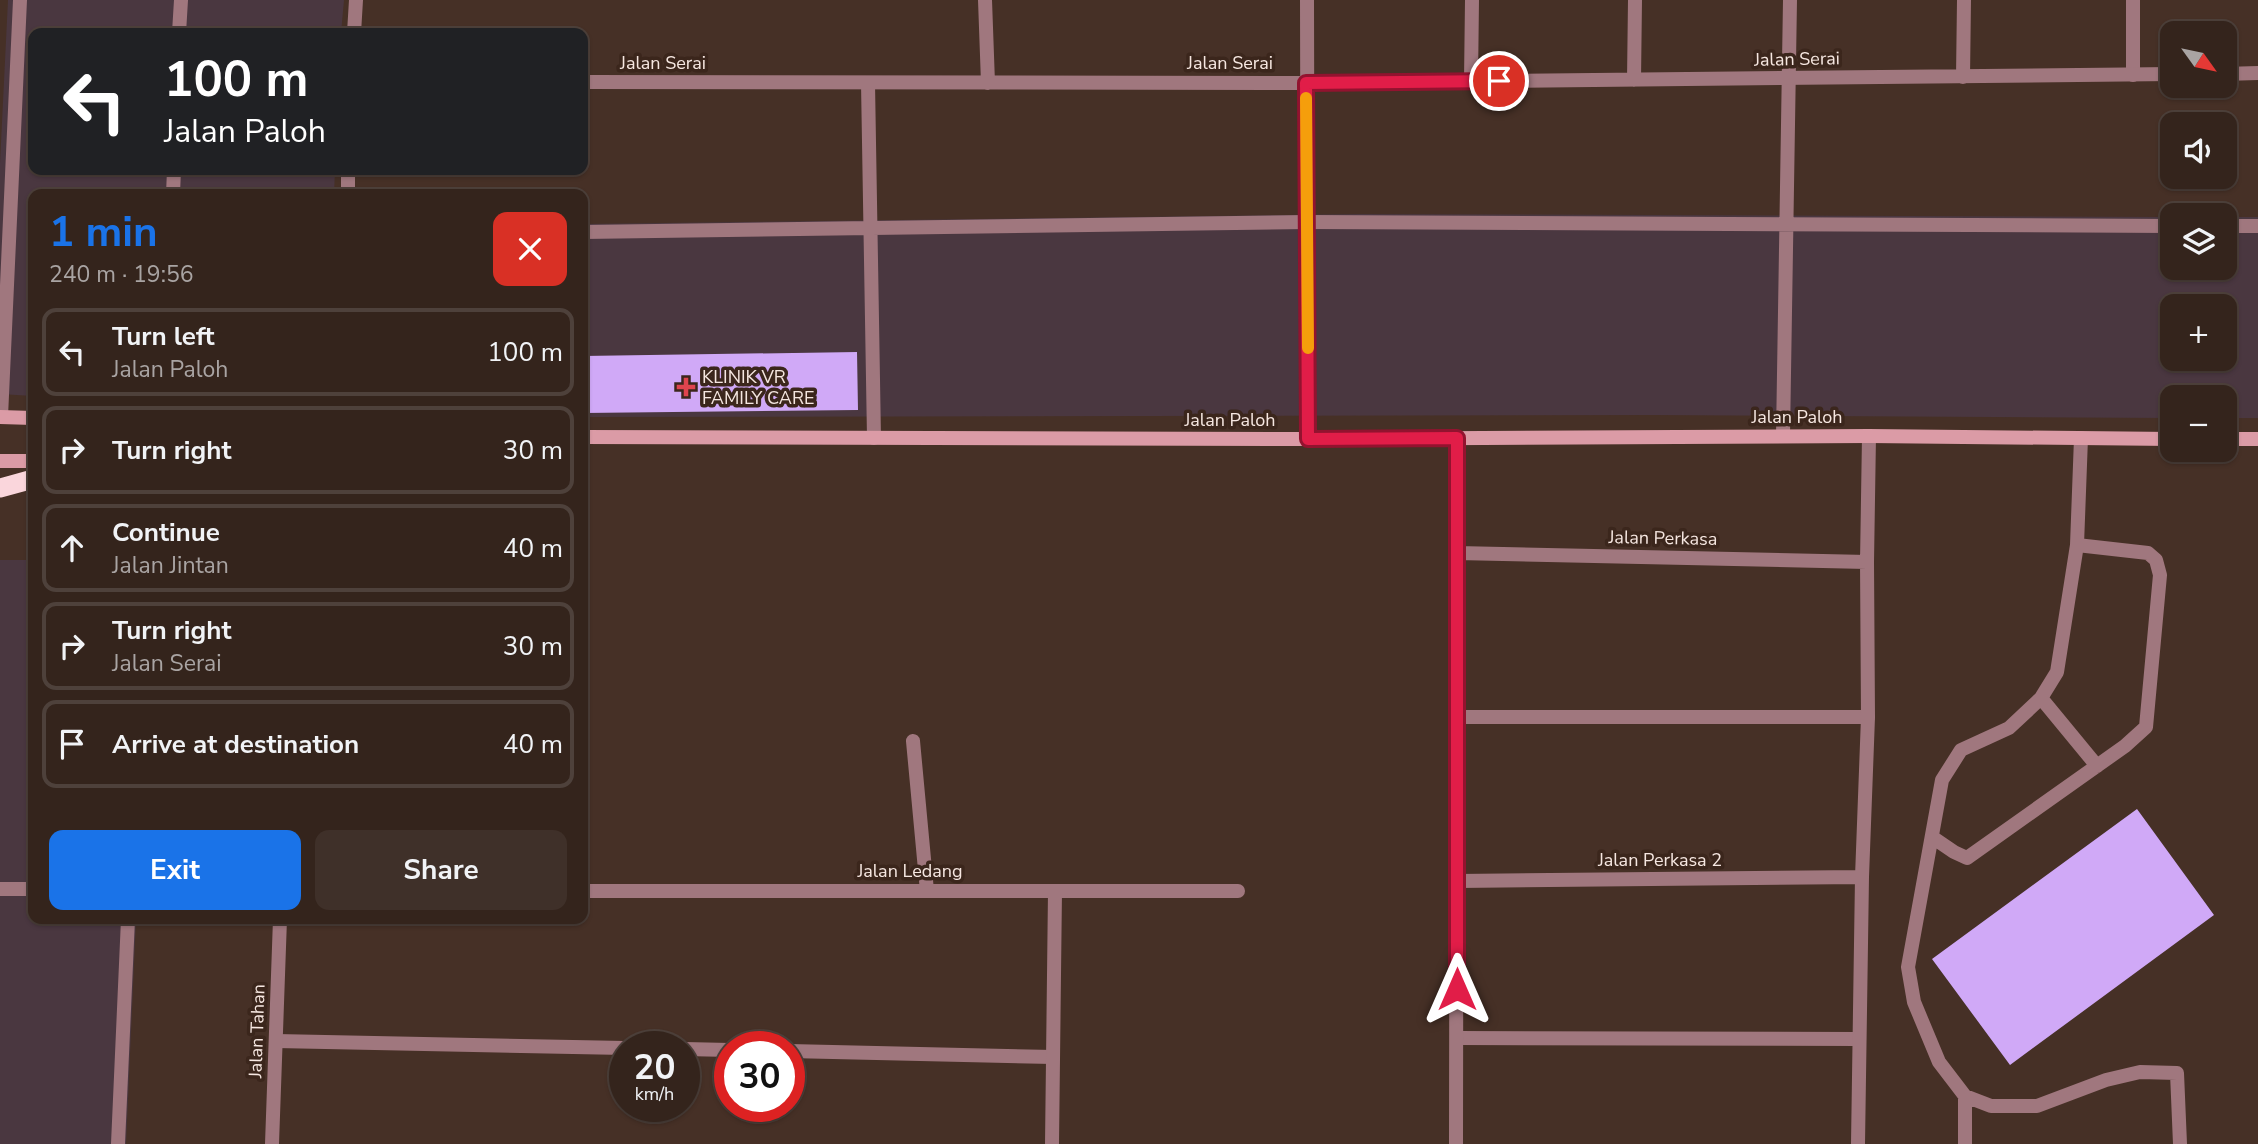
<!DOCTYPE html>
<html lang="en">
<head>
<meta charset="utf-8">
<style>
	body { margin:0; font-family:"Nunito Sans",sans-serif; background:#3f3029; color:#f1f3f6; height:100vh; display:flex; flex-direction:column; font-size:26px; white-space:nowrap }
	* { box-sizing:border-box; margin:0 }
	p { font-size:23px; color:#a9a4a3 }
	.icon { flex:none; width:38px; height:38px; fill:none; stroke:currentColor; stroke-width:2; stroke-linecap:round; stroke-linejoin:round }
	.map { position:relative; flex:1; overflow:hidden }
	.panel { position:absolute; left:28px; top:189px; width:560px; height:735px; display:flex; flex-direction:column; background:#34241c; border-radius:14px; box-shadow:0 2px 5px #0004,0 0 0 2px #4e413b }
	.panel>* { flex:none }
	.hud { position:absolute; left:28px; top:28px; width:560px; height:147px; border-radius:14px; box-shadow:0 2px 5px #0004,0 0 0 2px #4e413b; background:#202124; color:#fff; overflow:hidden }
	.needle { width:46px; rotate:123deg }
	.tools { position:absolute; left:2160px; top:21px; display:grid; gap:14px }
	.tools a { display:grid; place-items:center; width:77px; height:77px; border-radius:14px; background:#34241c; box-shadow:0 2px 5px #0004,0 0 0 2px #4e413b; font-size:35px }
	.speed { position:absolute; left:609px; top:1031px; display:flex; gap:14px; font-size:35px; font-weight:700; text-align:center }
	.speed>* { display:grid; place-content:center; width:91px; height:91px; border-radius:50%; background:#34241c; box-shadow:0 2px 5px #0004,0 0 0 2px #4e413b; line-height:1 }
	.speed small { font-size:18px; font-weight:400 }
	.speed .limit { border:10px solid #d22; background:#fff; color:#111 }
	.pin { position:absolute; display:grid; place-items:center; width:60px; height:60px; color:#fff; margin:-30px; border:4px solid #fff; border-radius:50%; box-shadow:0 2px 7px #0007 }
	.me { position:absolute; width:77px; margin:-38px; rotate:0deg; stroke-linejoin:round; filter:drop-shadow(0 0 5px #0008) }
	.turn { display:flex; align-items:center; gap:24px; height:147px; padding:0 21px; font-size:32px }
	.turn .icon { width:91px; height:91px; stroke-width:2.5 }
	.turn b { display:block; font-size:49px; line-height:60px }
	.round { display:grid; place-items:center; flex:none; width:74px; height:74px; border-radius:14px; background:#3f3029 }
	.overview { display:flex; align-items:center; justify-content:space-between; height:119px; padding:0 21px }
	h1 { font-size:42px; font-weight:700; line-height:52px; color:#1a73e8 }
	.action { display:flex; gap:14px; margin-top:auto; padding:14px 21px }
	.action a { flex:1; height:80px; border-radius:14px; background:#1a73e8; color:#fff; font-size:28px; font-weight:700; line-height:80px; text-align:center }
	.action a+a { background:#3f3029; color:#f1f3f6 }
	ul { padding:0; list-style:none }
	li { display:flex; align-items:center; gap:21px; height:88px; margin:0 14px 10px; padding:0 7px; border:4px solid #4e413b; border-radius:14px }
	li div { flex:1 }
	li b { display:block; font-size:26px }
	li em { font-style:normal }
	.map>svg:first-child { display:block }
	.commercial { fill:#4a3740; fill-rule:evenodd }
	.building { fill:#d0a9f7 }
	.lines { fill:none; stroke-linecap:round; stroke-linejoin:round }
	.service { stroke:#a0777e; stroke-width:14 }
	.minor { stroke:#a0777e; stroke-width:14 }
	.secondary { stroke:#db9ba6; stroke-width:14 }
	.trunk { stroke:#fad6dc; stroke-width:19 }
	.route-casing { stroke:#92132f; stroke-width:18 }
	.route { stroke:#e11d48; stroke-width:12 }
	.slow { stroke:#f59e0b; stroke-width:12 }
	.health-dot { fill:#e0444e; stroke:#3b261c; stroke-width:2.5 }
	.labels { text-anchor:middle; stroke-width:7; stroke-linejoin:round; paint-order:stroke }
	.street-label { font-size:18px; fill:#f6e7e1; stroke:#3b261c }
	.poi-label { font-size:18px; fill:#f6e7e1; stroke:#3b261c; text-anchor:start }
</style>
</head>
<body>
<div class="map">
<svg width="2258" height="1144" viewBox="0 0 2258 1144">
	<rect width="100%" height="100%" fill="#463026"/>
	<path class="commercial" d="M8,0H344L341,33H33V170H335L334,194H33V396L0,394V163Z
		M1360,214L2172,217V268H2224V217H2258V418H2224V397H2172V418L1653,415L583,417V224ZM2172,306H2224V359H2172Z
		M0,560H33V919H136L126,1144H0Z"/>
	<path class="building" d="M857,352L858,410L583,413V356Z
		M2137,809L2214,915L2010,1065L1932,959Z"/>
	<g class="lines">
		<path class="service" d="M2133,0V75
			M179,33L181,0
			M1471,81L1472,0
			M868,83L874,438
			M173,194L174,170
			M2224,226H2258
			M583,232L1307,222L2172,226
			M1783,436L1790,0
			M2081,438L2077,545L2057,672L2041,698L2009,728L1961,750L1942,780L1908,967L1914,1002L1939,1062L1965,1096L1991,1106H2037L2106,1080L2140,1072L2177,1073L2180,1144
			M2041,698L2097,766
			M1458,717H1868
			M913,741L927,891
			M1932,837L1954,852L1967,858L2125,746L2146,727L2160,575L2156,560L2148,553L2077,545
			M1457,1038L1859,1039
			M276,1041L625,1048
			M684,1049L730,1050
			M789,1051L1053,1057
			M1965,1096V1144
			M118,1144L128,919"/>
		<path class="minor" d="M985,0L988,83
			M1307,0L1308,439
			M354,33L356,0
			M2224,74L2258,73
			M1963,77L1964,0
			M1634,80L1635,0
			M583,82L1306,83L2172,74
			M348,194V170
			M1,417L20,0
			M1457,553L1867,562
			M1458,881L1862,877
			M0,889H33
			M583,891H1238
			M272,1144L280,919
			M1052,1144L1055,891
			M1456,1144L1457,438
			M1858,1144L1862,877L1868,717L1867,562L1869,436"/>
		<path class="secondary" d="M0,417L33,418
			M583,437L1308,439L1869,436L2172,439
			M2224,439H2258
			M0,461H33"/>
		<path class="trunk" d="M0,488L33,479"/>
	</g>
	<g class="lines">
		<g class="route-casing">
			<path id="route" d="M1457,989V438L1308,439L1306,83L1499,81"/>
		</g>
		<use href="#route" class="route"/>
		<path class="slow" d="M1306,98L1308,348"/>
	</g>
	<path class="health-dot" d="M682.5 376.5h7v7h7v7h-7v7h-7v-7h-7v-7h7z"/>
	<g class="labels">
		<g class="street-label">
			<text transform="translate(1797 59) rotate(-1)" y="6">Jalan Serai</text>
			<text x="663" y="69">Jalan Serai</text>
			<text x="1230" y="69">Jalan Serai</text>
			<text x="1797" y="423">Jalan Paloh</text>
			<text x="1230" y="426">Jalan Paloh</text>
			<text transform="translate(1663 538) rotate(1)" y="6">Jalan Perkasa</text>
			<text x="1660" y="866">Jalan Perkasa 2</text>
			<text x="910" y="877">Jalan Ledang</text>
			<text transform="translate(257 1031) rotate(-88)" y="6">Jalan Tahan</text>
		</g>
		<g class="poi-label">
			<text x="702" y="383">KLINIK VR<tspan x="702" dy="21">FAMILY CARE</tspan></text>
		</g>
	</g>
</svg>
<div class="tools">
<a><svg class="needle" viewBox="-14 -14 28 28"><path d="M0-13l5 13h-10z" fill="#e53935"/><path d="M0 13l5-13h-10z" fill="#a9a4a3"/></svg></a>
<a><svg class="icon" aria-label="sound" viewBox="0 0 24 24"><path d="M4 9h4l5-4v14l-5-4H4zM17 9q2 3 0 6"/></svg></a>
<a><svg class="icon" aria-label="layers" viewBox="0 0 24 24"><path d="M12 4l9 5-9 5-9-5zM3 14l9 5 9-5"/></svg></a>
<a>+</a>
<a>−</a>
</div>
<div class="speed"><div>20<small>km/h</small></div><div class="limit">30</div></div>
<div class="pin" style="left:1499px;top:81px;background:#d93025"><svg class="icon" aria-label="arrive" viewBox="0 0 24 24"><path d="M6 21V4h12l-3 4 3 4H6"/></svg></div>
<svg class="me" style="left:1457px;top:989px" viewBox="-20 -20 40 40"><path d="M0-17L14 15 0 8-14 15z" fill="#e11d48" stroke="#fff" stroke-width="4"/></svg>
<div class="hud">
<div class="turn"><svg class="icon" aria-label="left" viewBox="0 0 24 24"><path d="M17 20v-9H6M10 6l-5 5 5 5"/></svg><div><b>100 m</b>Jalan Paloh</div></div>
</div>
<section class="panel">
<div class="overview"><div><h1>1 min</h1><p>240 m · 19:56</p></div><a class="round" style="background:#d93025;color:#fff"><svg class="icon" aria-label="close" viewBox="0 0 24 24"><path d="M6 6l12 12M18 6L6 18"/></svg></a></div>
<ul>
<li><svg class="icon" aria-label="left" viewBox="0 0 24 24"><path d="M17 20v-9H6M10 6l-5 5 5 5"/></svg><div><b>Turn left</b><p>Jalan Paloh</p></div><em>100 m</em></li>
<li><svg class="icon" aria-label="right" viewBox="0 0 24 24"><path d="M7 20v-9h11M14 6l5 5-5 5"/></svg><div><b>Turn right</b></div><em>30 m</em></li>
<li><svg class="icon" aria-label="ahead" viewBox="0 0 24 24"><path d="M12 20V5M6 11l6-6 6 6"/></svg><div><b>Continue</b><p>Jalan Jintan</p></div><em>40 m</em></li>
<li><svg class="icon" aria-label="right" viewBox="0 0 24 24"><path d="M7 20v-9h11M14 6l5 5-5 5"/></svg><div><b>Turn right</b><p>Jalan Serai</p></div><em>30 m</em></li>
<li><svg class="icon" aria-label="arrive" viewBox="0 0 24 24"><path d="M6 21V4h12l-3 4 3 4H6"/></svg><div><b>Arrive at destination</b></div><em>40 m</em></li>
</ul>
<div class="action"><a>Exit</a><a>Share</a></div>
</section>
</div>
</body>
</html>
